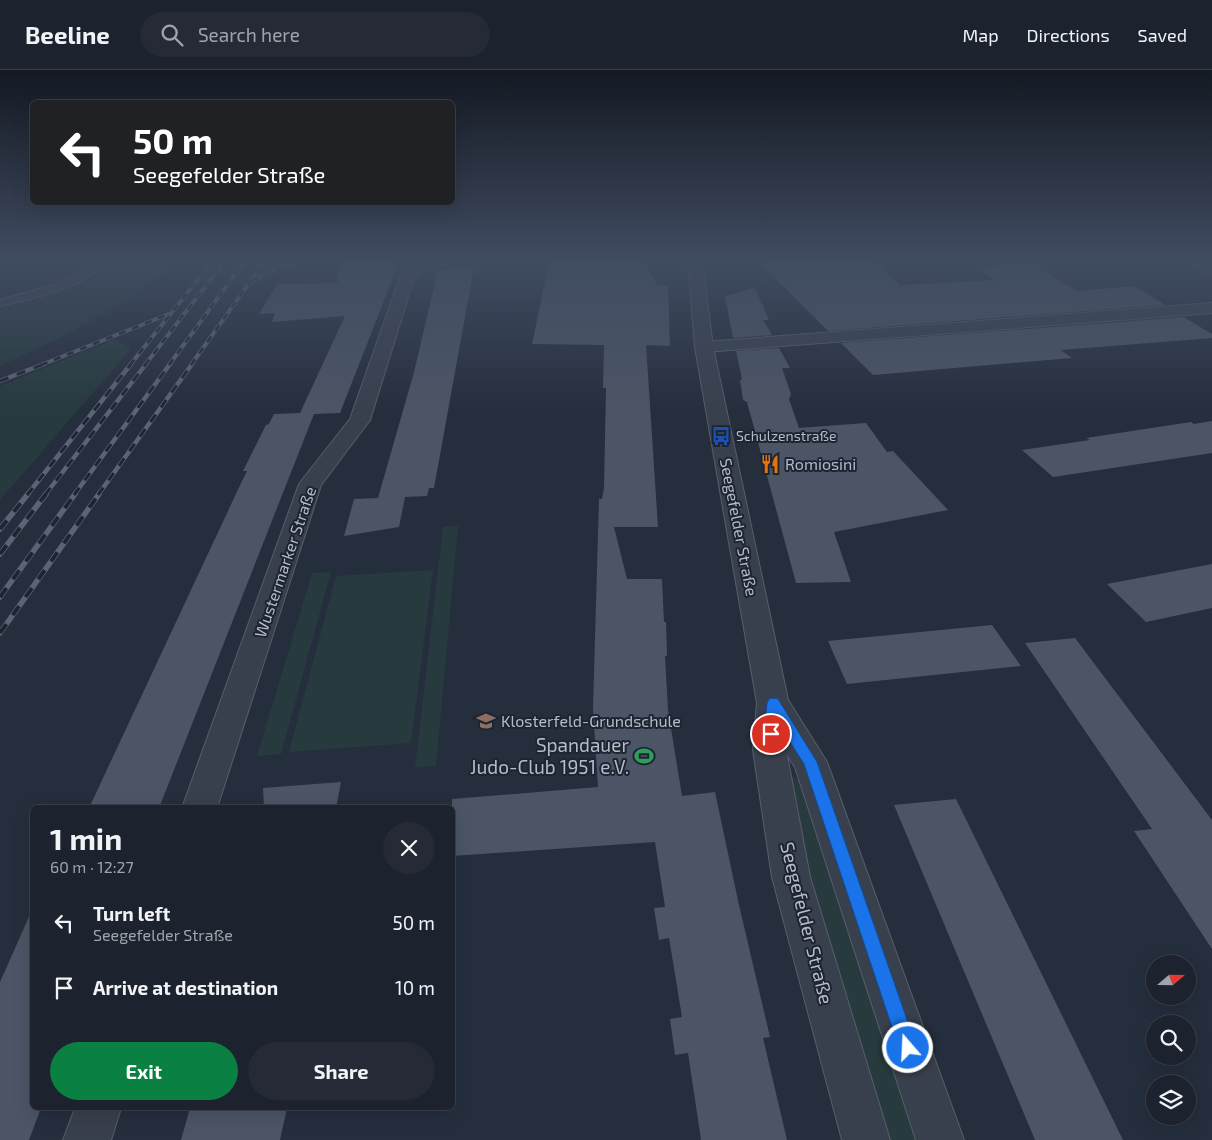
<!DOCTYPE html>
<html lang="en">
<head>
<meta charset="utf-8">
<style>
	body { margin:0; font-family:"Exo 2",sans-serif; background:#252a36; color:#f1f3f6; height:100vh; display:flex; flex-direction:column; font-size:19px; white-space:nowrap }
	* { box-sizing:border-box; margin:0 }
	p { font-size:16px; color:#a0a4aa }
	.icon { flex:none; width:28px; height:28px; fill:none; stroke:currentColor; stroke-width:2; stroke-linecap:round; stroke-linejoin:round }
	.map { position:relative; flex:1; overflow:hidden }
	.details { position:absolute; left:30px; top:735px; width:425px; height:305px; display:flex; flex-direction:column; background:#1c222e; border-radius:8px; box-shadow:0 5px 20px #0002,0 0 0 1px #3a3f4a }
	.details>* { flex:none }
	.hud { position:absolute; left:30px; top:30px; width:425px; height:105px; border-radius:8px; box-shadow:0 5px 20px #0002,0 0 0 1px #3a3f4a; background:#202124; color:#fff; overflow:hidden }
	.needle { width:32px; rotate:70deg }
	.buttons { position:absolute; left:1146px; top:885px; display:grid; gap:10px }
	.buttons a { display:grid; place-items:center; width:50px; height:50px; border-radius:50%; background:#1c222e; box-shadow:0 5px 20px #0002,0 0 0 1px #3a3f4a; font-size:25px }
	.pin { position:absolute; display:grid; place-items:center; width:42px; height:42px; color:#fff; margin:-21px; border:2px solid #fff; border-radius:50%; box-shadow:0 1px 5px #0007 }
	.me { position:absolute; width:55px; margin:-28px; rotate:341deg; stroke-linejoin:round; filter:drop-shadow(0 0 4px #0008) }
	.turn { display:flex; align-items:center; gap:18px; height:105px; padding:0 20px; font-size:22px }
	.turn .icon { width:65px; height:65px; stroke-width:2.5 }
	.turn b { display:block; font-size:35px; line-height:42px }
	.round { display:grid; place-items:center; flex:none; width:52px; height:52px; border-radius:26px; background:#252a36 }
	.overview { display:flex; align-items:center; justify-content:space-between; height:85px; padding:0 20px }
	h1 { font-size:30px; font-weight:700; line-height:38px }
	.button { display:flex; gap:10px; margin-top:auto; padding:10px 20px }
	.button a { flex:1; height:58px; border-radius:30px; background:#0b8043; color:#fff; font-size:20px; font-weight:700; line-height:58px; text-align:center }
	.button a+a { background:#252a36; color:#f1f3f6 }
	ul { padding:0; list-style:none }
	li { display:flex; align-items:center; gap:15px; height:65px; padding:0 20px }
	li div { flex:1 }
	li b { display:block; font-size:19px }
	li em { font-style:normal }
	header { display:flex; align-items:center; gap:30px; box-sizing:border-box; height:70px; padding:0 25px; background:#1c222e; border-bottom:1px solid #3a3f4a }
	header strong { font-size:24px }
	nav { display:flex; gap:28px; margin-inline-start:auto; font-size:18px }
	.search { width:350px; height:45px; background:#252a36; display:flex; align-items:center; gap:12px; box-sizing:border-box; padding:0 18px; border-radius:28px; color:#a0a4aa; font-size:19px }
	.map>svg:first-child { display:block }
	.green { fill:#273a3e }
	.building { fill:#4c5565 }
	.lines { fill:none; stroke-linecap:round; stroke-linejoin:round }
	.service-casing { stroke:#575e6b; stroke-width:2 }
	.minor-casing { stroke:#575e6b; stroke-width:2 }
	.tertiary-casing { stroke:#575e6b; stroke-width:2 }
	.service { fill:#39404d; fill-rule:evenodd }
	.minor { fill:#39404d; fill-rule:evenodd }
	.tertiary { fill:#39404d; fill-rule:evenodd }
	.rail-far2-casing { stroke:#5b6474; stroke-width:4 }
	.rail-far1-casing { stroke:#5b6474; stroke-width:4.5 }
	.rail-casing { stroke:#5b6474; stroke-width:5.5 }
	.rail-far2 { stroke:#1e2532; stroke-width:2.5; stroke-dasharray:7; stroke-linecap:butt }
	.rail-far1 { stroke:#1e2532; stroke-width:3; stroke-dasharray:9; stroke-linecap:butt }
	.rail { stroke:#1e2532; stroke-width:4; stroke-dasharray:11; stroke-linecap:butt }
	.route { fill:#1a73e8; stroke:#114b97 }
	.labels { text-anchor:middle; stroke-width:4; stroke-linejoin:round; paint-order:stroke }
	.far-poi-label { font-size:14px; fill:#b5bbc8; stroke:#1e2532; text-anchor:start }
	.poi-label { font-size:16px; fill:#b5bbc8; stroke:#1e2532; text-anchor:start }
	.street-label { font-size:16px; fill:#b5bbc8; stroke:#1e2532 }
	.near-poi-label { font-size:19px; fill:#b5bbc8; stroke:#1e2532; text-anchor:end }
	.near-street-label { font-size:19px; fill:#b5bbc8; stroke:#1e2532 }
</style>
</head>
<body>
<header>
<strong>Beeline</strong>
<div class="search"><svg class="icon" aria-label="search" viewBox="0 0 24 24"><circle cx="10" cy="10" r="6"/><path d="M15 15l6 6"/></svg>Search here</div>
<nav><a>Map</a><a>Directions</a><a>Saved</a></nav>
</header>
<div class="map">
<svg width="1212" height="1070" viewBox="0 0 1212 1070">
	<rect width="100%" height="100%" fill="#252e3d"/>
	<path class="green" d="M113,192H174C125,239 61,268 0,296V237C31,229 92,217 113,192Z
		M115,269L131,279L0,430V316Z
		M458,456L436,696L415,698L443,457Z
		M433,500L411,673L289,682L336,506Z
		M331,502L281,684L257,686L312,503Z
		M789,706L800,709L917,1070H887L802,787Z"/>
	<path class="building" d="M339,192H399L340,343L314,344L159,738H89L242,411L247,401H243L266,355L269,354L274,344L300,343L345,246L272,252L275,243L259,244L277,214L337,213Z
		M549,192H642L658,216L668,215L670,276L646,275L658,457H614L627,509H662L664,552H666L667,586H665L668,640L682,726L715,722L739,835L770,967L763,968L787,1070H701L688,983L675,985L670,949L682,947L669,868L659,870L654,838L665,837L655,772L452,786V729L598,717L593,638L599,429H602L604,418L606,318H603L604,275L532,274Z
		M759,192H876L900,215L994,210L978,198L1033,194L1077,221L1135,216L1165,235L828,261Z
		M474,197L434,418H429L427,426L405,427L399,457L344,466L354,429L378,428L414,302L438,200Z
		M755,218L769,250H763L772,265L733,268L725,226Z
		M1184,247L1212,264V268L1061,280L1072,288L873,305L841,273Z
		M779,278L790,298H782L791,324L789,329L799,358L866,353L887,382L893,381L948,440L834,462L851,512L796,513L747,332L743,330L740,310L742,309L736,281Z
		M1212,351V383L1053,407L1022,380L1090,370L1086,368L1191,352L1194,354Z
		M1212,494V538L1146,552L1107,514Z
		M992,555L1021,596L847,614L828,571Z
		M1075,568L1212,750V879L1134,761L1152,759L1025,573Z
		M341,712L336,738H264L263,718Z
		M956,729L1005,829L1123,1070H1035L894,735Z
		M32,840V1038H41L29,1070H0V912Z
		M190,1038H287L280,1070H181Z"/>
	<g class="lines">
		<g class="service-casing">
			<path id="service" d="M97,192H107C86,217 31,229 0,236V230C32,220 71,214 97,192Z"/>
		</g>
		<g class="minor-casing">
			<path id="minor" d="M424,192H445L443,195L420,202L414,208L370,350L321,415L217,738H182L299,414L350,349L400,207L410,196Z
				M1190,192H1206L1212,195V205L1207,204Z
				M1212,233V243L704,282L698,281L695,277L698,273L704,272Z
				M75,1038H121L111,1070H63Z"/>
		</g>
		<g class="tertiary-casing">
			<path id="tertiary" d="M688,192H702L713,277L788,630L827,692L964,1070H916L795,697L787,685L810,807L890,1070H842L772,807L753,680L757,633L695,277Z"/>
		</g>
		<use href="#service" class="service"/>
		<use href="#minor" class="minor"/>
		<use href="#tertiary" class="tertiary"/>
		<g class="rail-far2-casing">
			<path id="rail-far2" d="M251,211L292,192
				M41,295L169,244
				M130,295L212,192
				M145,295L224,192
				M169,295L244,192
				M191,295L264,192"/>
		</g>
		<g class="rail-far1-casing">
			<path id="rail-far1" d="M0,311L44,294
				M27,425L131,294
				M45,425L146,294
				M74,425L170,294
				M98,425L192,294"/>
		</g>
		<g class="rail-casing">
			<path id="rail" d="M0,459L28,424
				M0,484L46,424
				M0,527L75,424
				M0,563L99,424"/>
		</g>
		<use href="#rail-far2" class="rail-far2"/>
		<use href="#rail-far1" class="rail-far1"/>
		<use href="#rail" class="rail"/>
	</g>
	<linearGradient id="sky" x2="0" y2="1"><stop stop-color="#141922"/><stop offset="0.56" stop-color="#404c62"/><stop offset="1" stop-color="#404c62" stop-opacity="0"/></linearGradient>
	<rect width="1212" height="341" fill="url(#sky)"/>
	<path class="route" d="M773,628L778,629L817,692L917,978L915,985L908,987L902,985L899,978L804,694L778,653L776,669L771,670L766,669L764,664L767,633L769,629Z"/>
	<defs>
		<g id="bus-bare" transform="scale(1.5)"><path d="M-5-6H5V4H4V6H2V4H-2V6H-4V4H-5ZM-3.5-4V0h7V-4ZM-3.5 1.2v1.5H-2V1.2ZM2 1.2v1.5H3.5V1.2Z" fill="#1a4fb4" stroke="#1e2532" stroke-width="2.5" paint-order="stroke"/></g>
		<g id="restaurant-bare" transform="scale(1.5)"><path d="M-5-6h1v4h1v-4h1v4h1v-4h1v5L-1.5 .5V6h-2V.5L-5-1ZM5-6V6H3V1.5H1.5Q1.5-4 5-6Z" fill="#e8710a" stroke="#1e2532" stroke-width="2.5" paint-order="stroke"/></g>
		<g id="school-bare" transform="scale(1.5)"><path d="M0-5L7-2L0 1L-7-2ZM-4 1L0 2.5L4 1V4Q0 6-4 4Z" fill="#8d6e63" stroke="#1e2532" stroke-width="2.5" paint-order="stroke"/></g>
		<g id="stadium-bare" transform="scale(1.5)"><path d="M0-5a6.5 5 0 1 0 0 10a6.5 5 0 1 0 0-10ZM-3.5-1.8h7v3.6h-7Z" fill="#2e9e5b" stroke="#1e2532" stroke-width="2.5" paint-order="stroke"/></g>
	</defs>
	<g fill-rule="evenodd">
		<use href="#bus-bare" x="721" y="366"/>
		<use href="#restaurant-bare" x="770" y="394"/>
		<use href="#school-bare" x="486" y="651"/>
		<use href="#stadium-bare" x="644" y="686"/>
	</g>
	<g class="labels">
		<g class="far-poi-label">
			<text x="736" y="371">Schulzenstraße</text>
		</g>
		<g class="poi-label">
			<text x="785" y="400">Romiosini</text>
			<text x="501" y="657">Klosterfeld-Grundschule</text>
		</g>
		<g class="street-label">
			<text transform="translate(739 457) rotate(79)" y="6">Seegefelder Straße</text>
			<text transform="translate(285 492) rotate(-71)" y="6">Wustermarker Straße</text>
		</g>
		<g class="near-poi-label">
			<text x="629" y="682">Spandauer<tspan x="629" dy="22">Judo-Club 1951 e.V.</tspan></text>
		</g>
		<g class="near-street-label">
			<text transform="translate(807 853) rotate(76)" y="7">Seegefelder Straße</text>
		</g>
	</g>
</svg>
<div class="buttons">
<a><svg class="needle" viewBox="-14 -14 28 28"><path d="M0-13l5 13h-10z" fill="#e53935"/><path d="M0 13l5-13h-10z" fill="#a0a4aa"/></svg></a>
<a><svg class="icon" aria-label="search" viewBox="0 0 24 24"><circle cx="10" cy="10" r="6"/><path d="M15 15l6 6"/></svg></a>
<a><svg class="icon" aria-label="layers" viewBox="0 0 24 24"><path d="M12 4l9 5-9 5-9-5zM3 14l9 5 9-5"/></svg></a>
</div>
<div class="pin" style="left:771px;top:664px;background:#d93025"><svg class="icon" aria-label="arrive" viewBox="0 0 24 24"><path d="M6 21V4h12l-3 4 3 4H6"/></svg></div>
<svg class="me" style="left:908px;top:978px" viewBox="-20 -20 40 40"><circle r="17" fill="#1a73e8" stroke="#fff" stroke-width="3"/><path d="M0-11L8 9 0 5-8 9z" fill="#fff"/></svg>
<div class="hud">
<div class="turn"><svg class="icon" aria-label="left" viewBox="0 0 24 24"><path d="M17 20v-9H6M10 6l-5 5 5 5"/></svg><div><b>50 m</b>Seegefelder Straße</div></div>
</div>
<section class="details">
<div class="overview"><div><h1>1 min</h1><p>60 m · 12:27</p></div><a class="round"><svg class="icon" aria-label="close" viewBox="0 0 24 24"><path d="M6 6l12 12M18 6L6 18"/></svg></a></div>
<ul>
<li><svg class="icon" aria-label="left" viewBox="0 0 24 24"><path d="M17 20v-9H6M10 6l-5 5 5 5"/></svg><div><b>Turn left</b><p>Seegefelder Straße</p></div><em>50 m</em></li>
<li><svg class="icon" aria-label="arrive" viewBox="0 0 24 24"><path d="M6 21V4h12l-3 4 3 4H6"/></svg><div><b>Arrive at destination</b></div><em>10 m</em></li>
</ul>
<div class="button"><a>Exit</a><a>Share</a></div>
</section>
</div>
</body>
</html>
